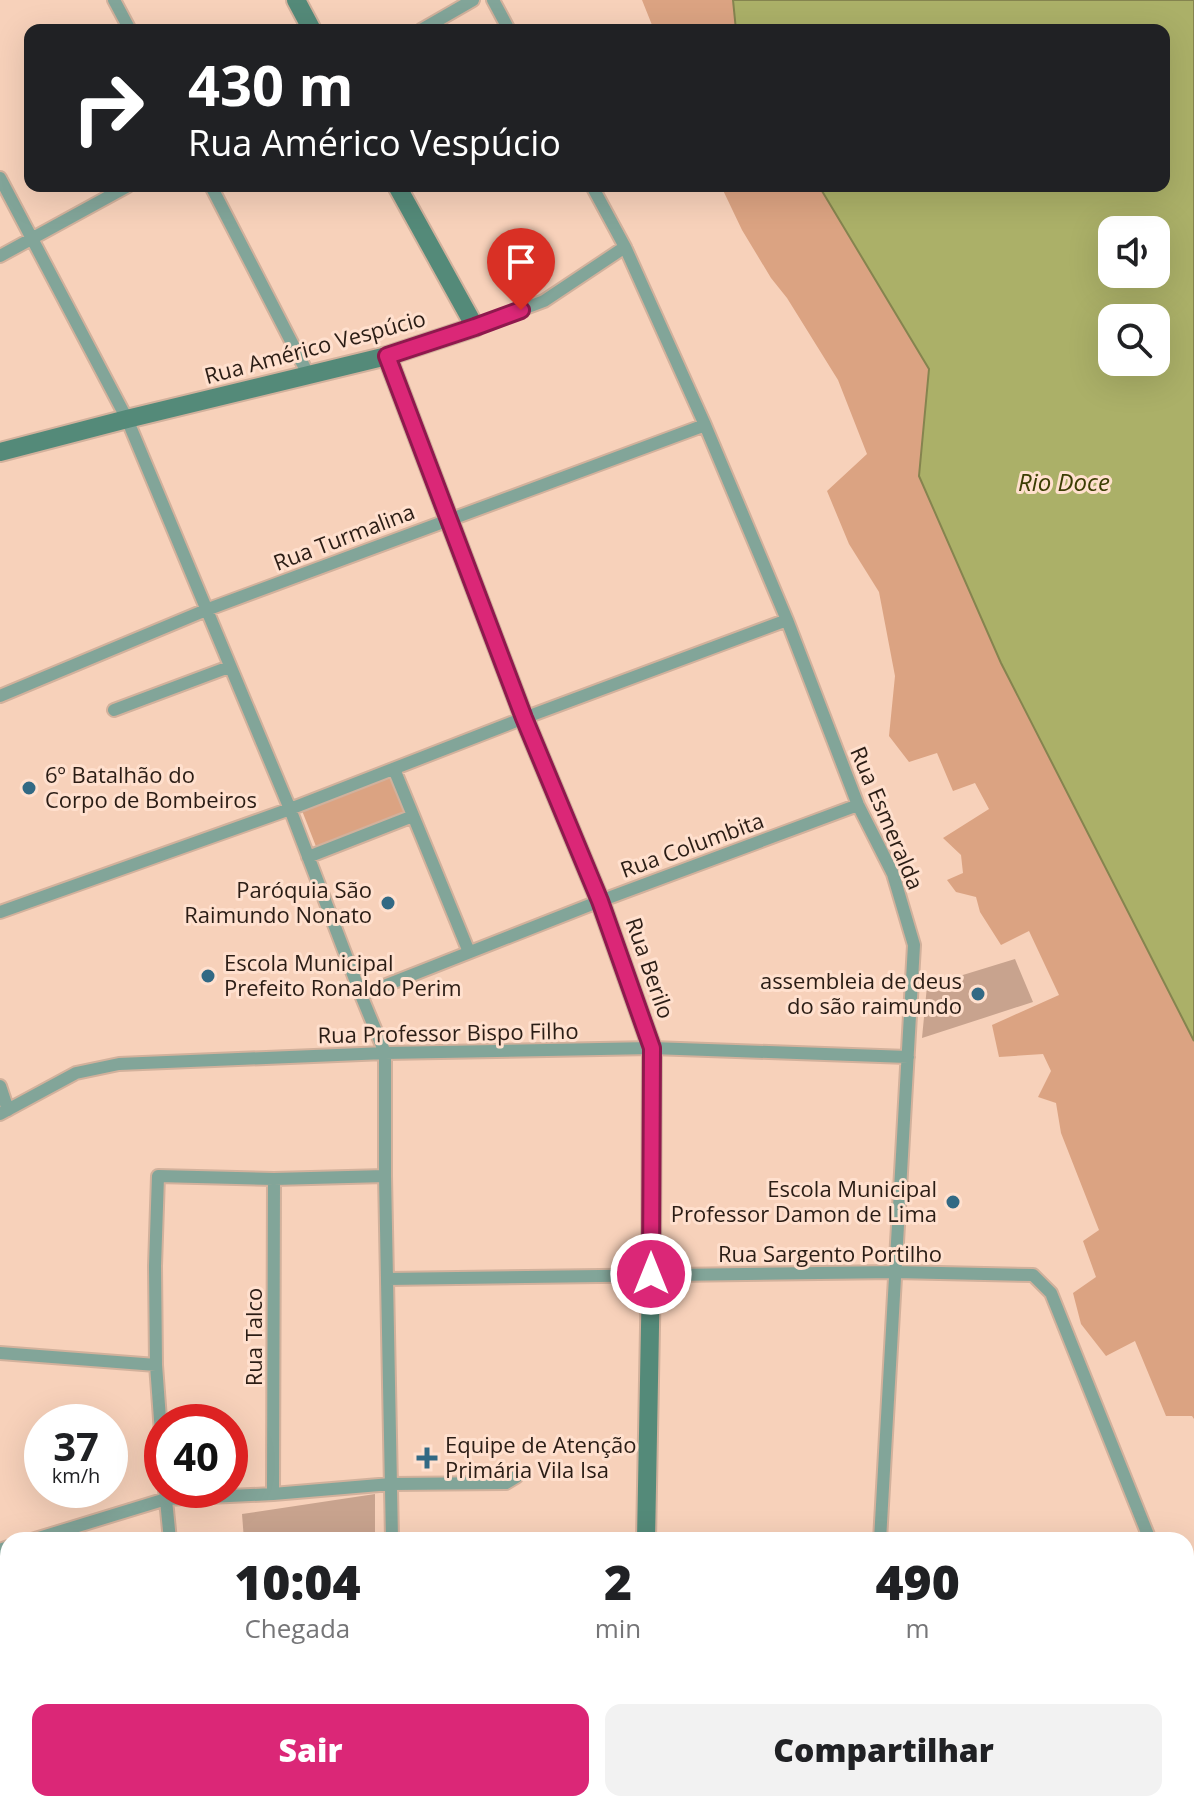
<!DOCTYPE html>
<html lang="pt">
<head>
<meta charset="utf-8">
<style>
	body { margin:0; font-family:"Open Sans",sans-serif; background:#f2f2f2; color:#202124; height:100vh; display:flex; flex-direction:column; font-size:30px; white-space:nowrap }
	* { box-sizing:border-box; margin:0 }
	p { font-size:26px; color:#757577 }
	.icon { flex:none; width:44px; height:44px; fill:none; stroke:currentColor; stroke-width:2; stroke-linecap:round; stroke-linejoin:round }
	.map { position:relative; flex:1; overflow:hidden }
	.details { position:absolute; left:0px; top:1532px; width:1194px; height:280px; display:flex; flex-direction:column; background:#fff; border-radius:24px 24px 0 0; box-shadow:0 8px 32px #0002 }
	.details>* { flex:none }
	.top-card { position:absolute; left:24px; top:24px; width:1146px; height:168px; border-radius:16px; box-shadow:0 8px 32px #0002; background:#202124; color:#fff; overflow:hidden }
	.fabs { position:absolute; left:1098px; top:216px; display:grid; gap:16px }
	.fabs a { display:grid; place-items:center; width:72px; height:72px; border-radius:16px; background:#fff; box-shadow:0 8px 32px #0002; font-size:40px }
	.speed { position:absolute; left:24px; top:1404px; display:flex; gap:16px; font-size:40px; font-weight:700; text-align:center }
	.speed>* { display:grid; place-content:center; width:104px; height:104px; border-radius:50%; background:#fff; box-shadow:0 8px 32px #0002; line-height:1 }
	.speed small { font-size:20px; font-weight:400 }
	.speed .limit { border:12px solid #d22; background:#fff; color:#111 }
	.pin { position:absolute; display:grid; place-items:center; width:68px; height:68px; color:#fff; margin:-82px -34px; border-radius:50% 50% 50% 0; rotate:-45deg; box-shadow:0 0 8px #0007 }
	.pin .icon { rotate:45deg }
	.me { position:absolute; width:88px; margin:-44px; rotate:0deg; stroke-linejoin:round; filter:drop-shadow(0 0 6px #0008) }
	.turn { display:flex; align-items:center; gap:28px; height:168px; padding:0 32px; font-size:36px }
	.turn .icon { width:104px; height:104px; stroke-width:2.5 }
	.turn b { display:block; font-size:56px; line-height:68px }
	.eta { display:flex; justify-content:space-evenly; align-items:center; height:136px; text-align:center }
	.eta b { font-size:48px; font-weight:800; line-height:56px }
	.action { display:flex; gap:16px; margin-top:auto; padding:16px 32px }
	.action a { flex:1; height:92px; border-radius:16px; background:#db2777; color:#fff; font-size:32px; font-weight:800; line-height:92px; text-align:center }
	.action a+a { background:#f2f2f2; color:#202124 }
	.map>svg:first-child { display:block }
	.green { fill:#dba382 }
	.water { fill:#abb068; stroke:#85844f; stroke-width:2; fill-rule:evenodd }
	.building { fill:#c8a38e }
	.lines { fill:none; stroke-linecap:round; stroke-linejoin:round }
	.street-casing { stroke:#d2b19c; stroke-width:16 }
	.secondary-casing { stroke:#d2b19c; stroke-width:22 }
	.street { stroke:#82a599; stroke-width:12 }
	.secondary { stroke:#548a79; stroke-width:18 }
	.route-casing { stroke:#8e194d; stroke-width:20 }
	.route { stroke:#db2777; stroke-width:14 }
	.poi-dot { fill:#326984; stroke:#ffe0ce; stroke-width:3 }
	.labels { text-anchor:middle; stroke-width:6; stroke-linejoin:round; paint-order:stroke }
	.street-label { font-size:22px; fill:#2b1d15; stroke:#ffe0ce }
	.poi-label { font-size:22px; fill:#2b1d15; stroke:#ffe0ce; text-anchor:start }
	.water-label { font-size:24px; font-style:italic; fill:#3b3d03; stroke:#ffe0ce }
</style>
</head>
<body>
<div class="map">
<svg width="1194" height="1812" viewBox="0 0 1194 1812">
	<rect width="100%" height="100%" fill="#f7d1ba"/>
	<path class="green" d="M642,0H733L736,30H654Z
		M721,186H819L929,369L919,476L1001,663L1194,1041V1419L1192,1416H1166L1135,1341L1106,1356L1081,1324L1073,1293L1096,1277L1083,1241L1099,1230L1061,1133L1056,1103L1038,1097L1051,1071L1043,1054L999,1057L992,1025L1059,995L1029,931L1001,945L980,912L976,897L956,892L947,880L963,873L961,855L943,838L989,809L975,783L953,791L937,753L909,762L889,736L895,676L879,592L849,544L827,491L867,454L838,380L787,298L771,278L742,230Z
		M393,772L410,815L317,849L301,808Z"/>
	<path class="water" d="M733,0H1194V1041L1001,663L919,476L929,369L819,186H1164V30H736ZM1112,230H1156V274H1112ZM1112,318H1156V362H1112Z"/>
	<path class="building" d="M1015,959L1033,1002L922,1038L927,986Z
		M375,1494V1540H244L242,1514Z"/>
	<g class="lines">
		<g class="street-casing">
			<path id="street" d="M114,0L130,30
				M493,0L509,30
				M421,30L473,0
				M0,178L127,419L290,809L361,995L385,1053V1176L392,1540
				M211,186L309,376
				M592,186L625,247L705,425L787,620L858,805L893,874L914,945L880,1540
				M0,256L128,186
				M475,327L544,301L625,247
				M0,696L206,610L705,425
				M114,710L229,667
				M394,769L469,952
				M308,857L413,816
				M0,912L290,809L524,718L787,620
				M361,995L600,901L858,805
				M0,1086L8,1110
				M0,1114L76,1073L119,1064L385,1053L652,1048L908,1057
				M387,1279L895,1272L1033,1275L1051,1293L1150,1540
				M0,1353L156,1365
				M162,1446L156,1365L155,1266L158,1176L274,1179L385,1176
				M165,1490L170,1540
				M273,1494L274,1179
				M32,1540L166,1499L273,1494L391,1484L506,1483L516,1477
				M0,1550L8,1547
				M1186,1628L1194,1648
				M0,1764L8,1772
				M42,1804L50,1812
				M440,1804L449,1812
				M1115,1804L1123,1812
				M162,1812L170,1804
				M408,1812L415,1804
				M1025,1812L1033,1804"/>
		</g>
		<g class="secondary-casing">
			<path id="secondary" d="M296,0L312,30
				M387,356L524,718L600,901L652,1048L651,1274L646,1540
				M0,452L127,419L387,356L475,327L397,186
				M0,1735L8,1732
				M753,1804L761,1812
				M801,1804L809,1812"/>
		</g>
		<use href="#street" class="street"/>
		<use href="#secondary" class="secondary"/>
	</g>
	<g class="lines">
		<g class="route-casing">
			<path id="route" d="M521,310L475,327L387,356L524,718L600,901L652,1048L651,1274"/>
		</g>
		<use href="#route" class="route"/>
	</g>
	<g class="poi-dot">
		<circle cx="29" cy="788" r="8"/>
		<circle cx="388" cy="903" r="8"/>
		<circle cx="208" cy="976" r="8"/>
		<circle cx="978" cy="994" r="8"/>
		<circle cx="953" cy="1202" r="8"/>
		<path d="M423 1446h8v8h8v8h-8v8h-8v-8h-8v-8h8z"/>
	</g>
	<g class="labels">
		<g class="street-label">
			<text transform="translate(315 347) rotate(-15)" y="8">Rua Américo Vespúcio</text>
			<text transform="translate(344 537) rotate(-21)" y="8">Rua Turmalina</text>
			<text transform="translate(887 818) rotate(67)" y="8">Rua Esmeralda</text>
			<text transform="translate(692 845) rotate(-20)" y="8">Rua Columbita</text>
			<text transform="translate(650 968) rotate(71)" y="8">Rua Berilo</text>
			<text transform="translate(448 1033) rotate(-1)" y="8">Rua Professor Bispo Filho</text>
			<text x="830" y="1262">Rua Sargento Portilho</text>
			<text transform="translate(254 1337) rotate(-90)" y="8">Rua Talco</text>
		</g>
		<g class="poi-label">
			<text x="45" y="783">6º Batalhão do<tspan x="45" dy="25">Corpo de Bombeiros</tspan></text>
			<text x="372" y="898" text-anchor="end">Paróquia São<tspan x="372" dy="25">Raimundo Nonato</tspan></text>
			<text x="224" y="971">Escola Municipal<tspan x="224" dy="25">Prefeito Ronaldo Perim</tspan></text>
			<text x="962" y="989" text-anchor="end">assembleia de deus<tspan x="962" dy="25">do são raimundo</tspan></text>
			<text x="937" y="1197" text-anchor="end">Escola Municipal<tspan x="937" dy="25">Professor Damon de Lima</tspan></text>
			<text x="445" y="1453">Equipe de Atenção<tspan x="445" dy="25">Primária Vila Isa</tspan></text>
		</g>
		<g class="water-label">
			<text x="1064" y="491">Rio Doce</text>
		</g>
	</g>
</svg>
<div class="fabs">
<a><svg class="icon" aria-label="sound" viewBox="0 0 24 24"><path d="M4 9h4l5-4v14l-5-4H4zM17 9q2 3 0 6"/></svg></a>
<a><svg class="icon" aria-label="search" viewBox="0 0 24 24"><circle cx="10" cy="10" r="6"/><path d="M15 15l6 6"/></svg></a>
</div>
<div class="speed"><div>37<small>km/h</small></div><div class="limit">40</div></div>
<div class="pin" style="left:521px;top:310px;background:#d93025"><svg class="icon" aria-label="arrive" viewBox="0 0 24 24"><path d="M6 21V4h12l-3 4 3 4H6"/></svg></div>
<svg class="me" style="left:651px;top:1274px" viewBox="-20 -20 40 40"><circle r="17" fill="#db2777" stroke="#fff" stroke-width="3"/><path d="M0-11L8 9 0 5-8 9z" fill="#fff"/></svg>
<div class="top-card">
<div class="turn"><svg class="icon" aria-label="right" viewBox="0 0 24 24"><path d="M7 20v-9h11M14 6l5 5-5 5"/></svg><div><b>430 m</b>Rua Américo Vespúcio</div></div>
</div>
<section class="details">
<div class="eta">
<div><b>10:04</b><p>Chegada</p></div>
<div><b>2</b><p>min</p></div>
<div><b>490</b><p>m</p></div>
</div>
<div class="action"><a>Sair</a><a>Compartilhar</a></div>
</section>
</div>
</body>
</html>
